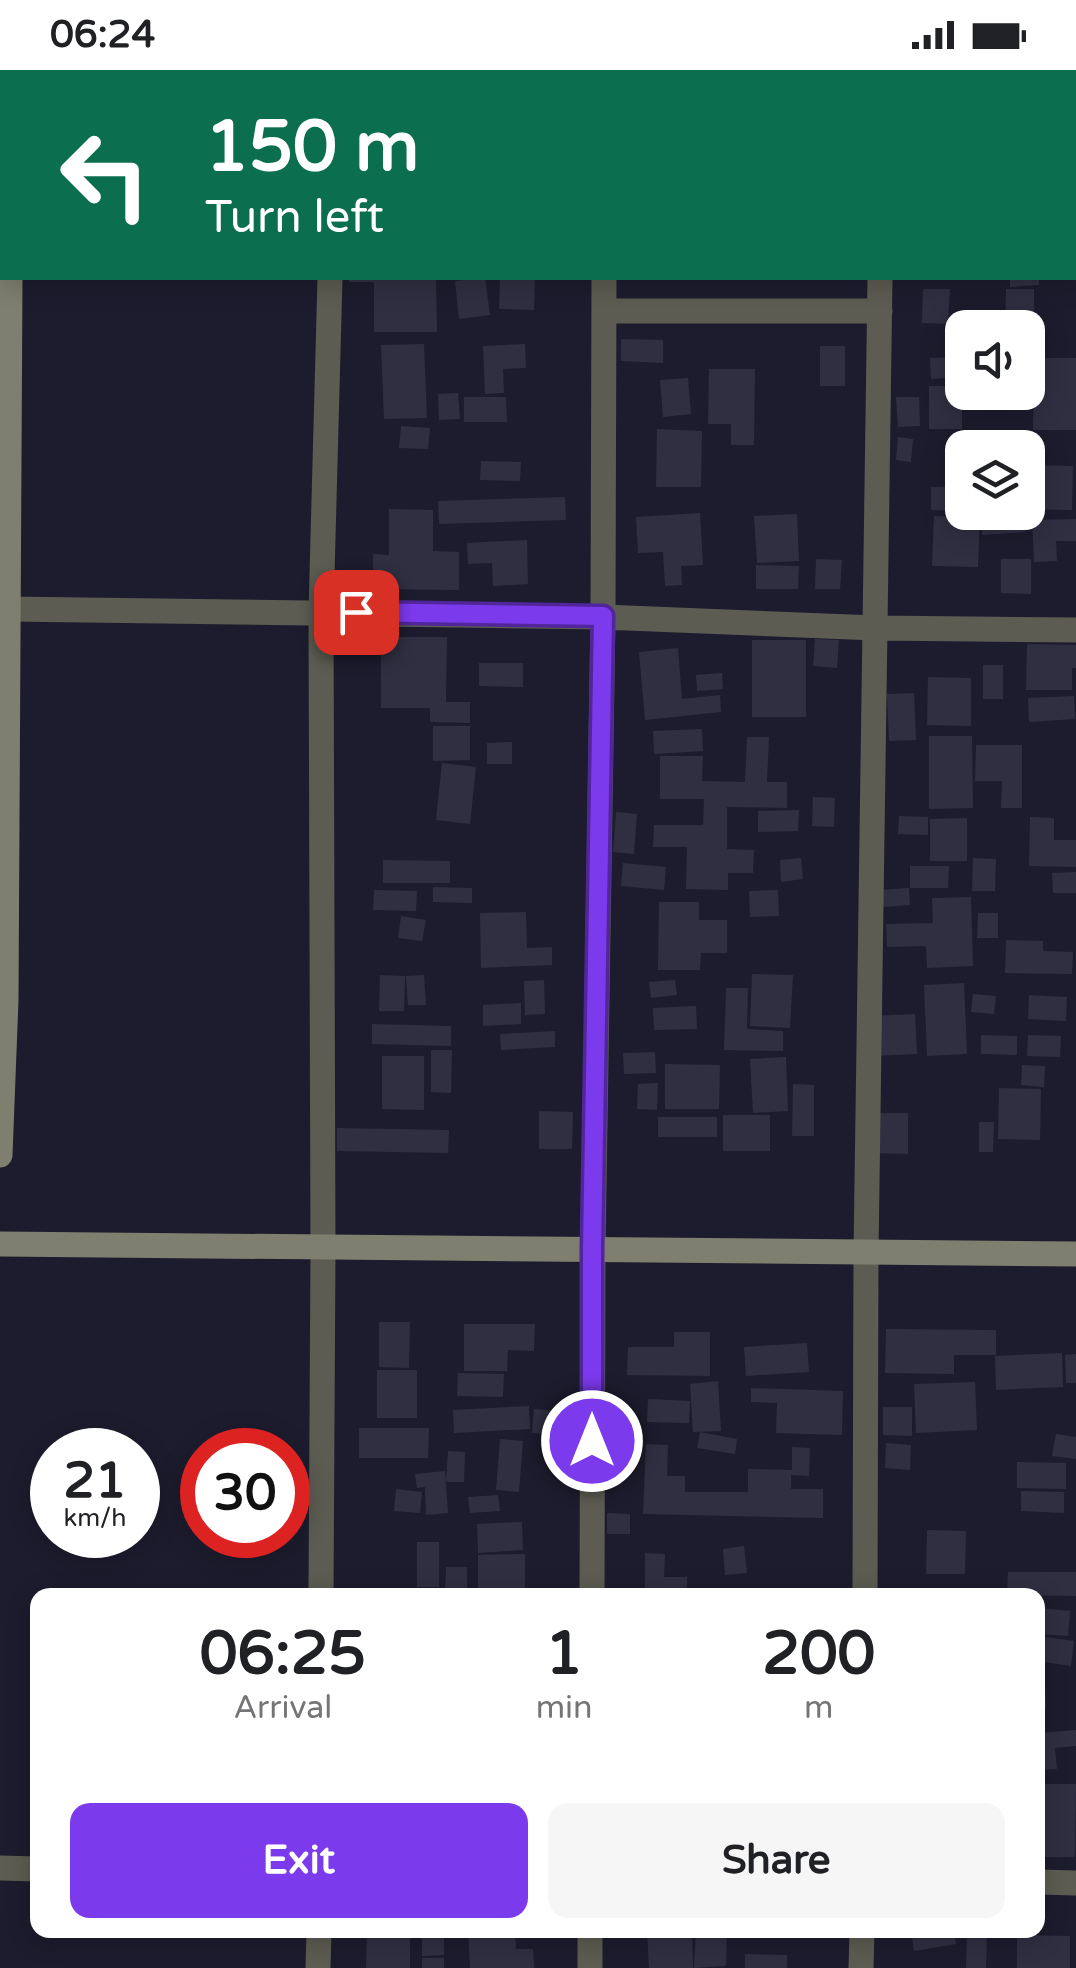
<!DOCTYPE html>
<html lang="en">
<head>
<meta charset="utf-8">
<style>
	body { margin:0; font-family:"Varela Round",sans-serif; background:#f6f6f6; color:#202124; height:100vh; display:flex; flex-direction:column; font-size:38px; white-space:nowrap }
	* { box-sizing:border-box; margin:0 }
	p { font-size:32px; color:#757577 }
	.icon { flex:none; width:55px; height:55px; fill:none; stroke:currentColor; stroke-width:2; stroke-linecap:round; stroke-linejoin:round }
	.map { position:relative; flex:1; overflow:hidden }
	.drawer { position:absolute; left:30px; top:1518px; width:1015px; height:350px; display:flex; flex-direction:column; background:#fff; border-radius:20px; box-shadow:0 5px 25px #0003 }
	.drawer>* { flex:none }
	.guide { position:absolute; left:0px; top:0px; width:1078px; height:210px; box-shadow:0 5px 25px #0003; background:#0b6e4f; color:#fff; overflow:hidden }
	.controls { position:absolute; left:945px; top:240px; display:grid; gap:20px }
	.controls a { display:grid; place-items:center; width:100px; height:100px; border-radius:20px; background:#fff; box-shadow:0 5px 25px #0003; font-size:50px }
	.speed { position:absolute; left:30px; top:1358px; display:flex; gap:20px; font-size:50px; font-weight:700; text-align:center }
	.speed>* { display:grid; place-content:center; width:130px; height:130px; border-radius:50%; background:#fff; box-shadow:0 5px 25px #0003; line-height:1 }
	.speed small { font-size:25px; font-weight:400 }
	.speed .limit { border:15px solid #d22; background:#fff; color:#111 }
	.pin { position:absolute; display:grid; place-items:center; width:85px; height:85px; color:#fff; margin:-42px; border-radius:20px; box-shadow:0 5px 15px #0006 }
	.me { position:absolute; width:110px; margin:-55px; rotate:0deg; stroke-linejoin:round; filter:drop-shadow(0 0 8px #0008) }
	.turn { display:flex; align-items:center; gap:35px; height:210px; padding:0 40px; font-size:45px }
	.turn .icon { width:130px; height:130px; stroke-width:2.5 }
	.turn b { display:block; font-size:70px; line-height:85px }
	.eta { display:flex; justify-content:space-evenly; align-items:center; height:170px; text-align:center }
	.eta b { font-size:60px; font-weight:800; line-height:70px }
	.primary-button { display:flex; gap:20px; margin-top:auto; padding:20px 40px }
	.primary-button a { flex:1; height:115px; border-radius:20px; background:#7c3aed; color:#fff; font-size:40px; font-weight:800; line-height:115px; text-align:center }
	.primary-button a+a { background:#f6f6f6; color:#202124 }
	.status { display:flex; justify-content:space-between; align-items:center; height:70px; padding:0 50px; background:#fff; direction:ltr }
	.status svg { height:28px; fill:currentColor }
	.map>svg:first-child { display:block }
	.building { fill:#302f42 }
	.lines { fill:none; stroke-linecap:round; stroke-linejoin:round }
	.street { stroke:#5c5c52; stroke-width:25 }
	.secondary { stroke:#7f7f6f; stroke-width:25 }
	.route-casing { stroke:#51269a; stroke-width:25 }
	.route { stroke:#7c3aed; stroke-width:18 }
</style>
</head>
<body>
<div class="status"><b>06:24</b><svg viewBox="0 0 49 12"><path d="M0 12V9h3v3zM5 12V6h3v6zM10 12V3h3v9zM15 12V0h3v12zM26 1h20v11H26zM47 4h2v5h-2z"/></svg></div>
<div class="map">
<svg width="1076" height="1898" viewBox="0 0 1076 1898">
	<rect width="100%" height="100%" fill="#1d1c2e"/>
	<path class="building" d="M349,208H436L437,262H374V212H349Z
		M485,208L490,245L459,249L455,211Z
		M500,208H535L534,240L499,239Z
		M1010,208H1039V215L1010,217Z
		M923,219H950L948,254L922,253Z
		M1006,219H1034V259L1005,258Z
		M621,269L663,270V293L621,291Z
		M424,274L427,348L384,349L381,275Z
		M525,274L526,298L503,299L504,323L485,324L483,276Z
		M820,276H845V316H820Z
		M956,287L958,307L931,309L930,288Z
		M1034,288H1076V360H1033Z
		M709,299H755L754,375H731V354H708Z
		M688,308L691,344L663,347L660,310Z
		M929,316H962V359H929Z
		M458,323L460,349L439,350L438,324Z
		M464,327H506L507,352H464Z
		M896,327H919L920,356L898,357Z
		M401,356L430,358L428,379L399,378Z
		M657,359L702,361L701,417H656Z
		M898,367L913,369L911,392L896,390Z
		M481,391L521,392L520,411L480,410Z
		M1028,395L1073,396L1072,440L1028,439Z
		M931,417H962V441L931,440Z
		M565,427L566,450L439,454L438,431Z
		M389,439L433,440V481L459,482V520L373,519V484L389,485Z
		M981,442H1024L1025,462L982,465Z
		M700,443L703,495L681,496L682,515L665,516L663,482L638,483L636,447Z
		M797,444L799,491L757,493L754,446Z
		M934,446L980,447L978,497L932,496Z
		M1076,449V471H1056L1057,491L1034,492L1032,450Z
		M527,470L528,514L493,516L492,493L468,494L467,473Z
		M816,489L842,490L840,519H815Z
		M1001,489H1031V524L1001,523Z
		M756,495L799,496L798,519H756Z
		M381,567H447L446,632H470V653L430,652V638H381Z
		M815,569L839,570L837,598L813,596Z
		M752,570H806V647H752Z
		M1027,574L1076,575V598H1072V620H1026Z
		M678,578L682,629L720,625L721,642L645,650L639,582Z
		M479,593H523V617L479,616Z
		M983,595H1003V629H983Z
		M722,603L723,619L697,621L696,605Z
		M928,607L971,608V656L927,655Z
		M914,623L916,670L889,671L887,624Z
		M1074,626L1075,649L1029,652L1028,628Z
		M433,656H470V690L433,691Z
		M702,659L703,681L654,684L653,661Z
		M929,666H972L973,738L929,739Z
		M747,667H769L767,712H787V738L727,737V779L754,780L753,803H728V820L686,819L687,777H653L654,755H703L704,729H660V686H703L702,711L745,712Z
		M512,672V694H487V673Z
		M976,675H1022V738H1001L1002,711H975Z
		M442,693L476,697L470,754L436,750Z
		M813,727L835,728L834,757L812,756Z
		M799,740L798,761L758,762V741Z
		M616,742L637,744L634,784L613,782Z
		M899,746L928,747V765L898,764Z
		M1030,747L1054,748V770H1076V797L1029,796Z
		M967,748V791H930V749Z
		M801,788L803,809L781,812L780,790Z
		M973,788L996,789L995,821H972Z
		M383,790L450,791V813H383Z
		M623,793L666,797L664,820L621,816Z
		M910,796H949L948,818H910Z
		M1076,802V823H1053L1052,803Z
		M433,817L472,818V833L433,832Z
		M909,818L910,835L882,837L880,820Z
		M374,820L417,821L416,841L373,840Z
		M778,820L779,846L750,847L749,821Z
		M971,827L973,896L927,898L926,876L887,877L886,854L933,853L932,828Z
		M659,832H699V850H727V883H701L700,900H658Z
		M526,842L527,878L552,877V895L481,898L480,843Z
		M978,843H998V868H977Z
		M401,846L426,850L422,871L398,868Z
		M1006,870L1043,871V881L1073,882L1072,904L1005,903Z
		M752,904L793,905L790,958L750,956Z
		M380,905L405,906L404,941H379Z
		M424,905L426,935H408L406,906Z
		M544,910L545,944L525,945L524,911Z
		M675,910L677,925L651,928L649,912Z
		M964,913L967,984L927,986L924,915Z
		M726,918H748L747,959L783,961V981L724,980Z
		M973,924L996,926L994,944L971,942Z
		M1029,925L1067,927L1066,951L1028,949Z
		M521,933V954L483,956V935Z
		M696,936L697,959L654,960L653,938Z
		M915,944L917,984L874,986L873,946Z
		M372,954L451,956V976L372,974Z
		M555,961V977L501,980L500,964Z
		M981,965L1017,966V985L981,984Z
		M1028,965L1061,966L1060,987L1027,986Z
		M431,980H452L451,1023L431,1022Z
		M655,982L656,1003L624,1004L623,983Z
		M382,986H424V1040L382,1039Z
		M786,987L788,1041L753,1043L750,989Z
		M665,994L720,995L719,1039H665Z
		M1022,995L1045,996L1044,1017L1021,1015Z
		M658,1013L657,1040L637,1039L638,1014Z
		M793,1014L814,1015V1066H792Z
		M999,1018L1041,1019L1040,1070L998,1069Z
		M539,1041L573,1042L572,1079H539Z
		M872,1043H908V1084L872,1083Z
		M723,1045H770V1081H723Z
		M658,1047H717V1067H658Z
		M979,1052H994L993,1082H979Z
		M337,1058L449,1060L448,1083L337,1081Z
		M379,1252H410L409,1298L379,1297Z
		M464,1254H535L534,1281L508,1280L507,1301H464Z
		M886,1259L996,1260V1285H954V1304L885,1303Z
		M674,1262H710V1306L627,1305L628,1277H674Z
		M807,1273L809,1302L746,1306L744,1277Z
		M1062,1283L1063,1317L996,1320L995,1286Z
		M1076,1284V1313H1066L1065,1285Z
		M377,1300H417V1348H377Z
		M458,1303L504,1304L503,1327L457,1326Z
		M718,1311L721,1361L693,1362L690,1314Z
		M975,1312L977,1360L916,1363L914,1314Z
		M751,1318L843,1321L842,1365L776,1363L777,1333L751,1332Z
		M648,1329L690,1331L689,1353L647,1352Z
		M529,1336L530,1359L454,1363L453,1340Z
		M883,1337H912V1366L883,1365Z
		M534,1339L557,1341L555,1365L532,1363Z
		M359,1358H429L428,1388H359Z
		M700,1362L737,1369L735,1384L697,1378Z
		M1056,1364L1076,1367V1389L1052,1386Z
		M500,1369L523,1371L519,1422L496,1420Z
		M886,1373L911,1375L910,1400L885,1398Z
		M646,1374L668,1375L667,1406H685V1422H748V1399L792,1400V1377L810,1378L809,1406L791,1405V1419H823V1448L643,1444Z
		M448,1381L465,1382L464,1412H446Z
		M1017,1392L1066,1393V1419L1017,1418Z
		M445,1401L448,1443L426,1445L425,1417L417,1418L415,1404Z
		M396,1419L422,1422L420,1443L394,1441Z
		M1021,1421L1064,1422V1443L1021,1441Z
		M498,1425L500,1441L470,1443L468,1427Z
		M607,1443L630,1444V1464H607Z
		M522,1452L523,1480L478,1483L477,1454Z
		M927,1460L966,1461L965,1504H926Z
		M417,1472H439V1517H417Z
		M744,1476L747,1503L725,1505L723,1479Z
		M645,1483L665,1484L664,1507H687V1525H645Z
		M525,1484V1524L478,1525V1485Z
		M446,1497H467V1524L445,1523Z
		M1008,1502H1076V1526L1007,1525Z
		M1038,1538L1070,1541L1068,1566L1038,1564Z
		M1038,1566L1074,1571L1071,1596L1038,1591Z
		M1038,1617H1045L1046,1638L1038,1639Z
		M1076,1660V1676L1055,1678L1057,1699L1038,1700V1663Z
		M1038,1714H1076L1075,1787H1038Z
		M367,1860H410V1898H366Z
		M422,1860H444V1885L422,1886Z
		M468,1860H515L516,1879H533L534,1898H470Z
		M647,1860H692L693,1898H649Z
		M696,1860H727L726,1896L694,1898Z
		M911,1860H954L956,1874L914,1881Z
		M967,1865H987L986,1898H966Z
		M1017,1865L1070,1866V1898H1017Z
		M745,1884L787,1885V1898H745Z
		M422,1888H444V1898H422Z"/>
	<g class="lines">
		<path class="street" d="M335,2L336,0
			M606,2V0
			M882,2V0
			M0,119H2
			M604,241H880
			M8,539L603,547L876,558L1076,560
			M321,1525L323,1179L321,542L330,208
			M592,1525L593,1179L603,547L604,208
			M865,1525L866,1183L880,208
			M0,1798L38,1799
			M1038,1812L1076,1813
			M318,1898L319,1860
			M590,1898V1860
			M861,1898L862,1860"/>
		<path class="secondary" d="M12,2V0
			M0,1085L6,930L10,208
			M0,1174L1076,1184"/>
	</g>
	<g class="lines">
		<g class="route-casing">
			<path id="route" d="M356,542L603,546L592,1179V1371"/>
		</g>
		<use href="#route" class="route"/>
	</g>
</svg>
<div class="controls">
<a><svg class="icon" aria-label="sound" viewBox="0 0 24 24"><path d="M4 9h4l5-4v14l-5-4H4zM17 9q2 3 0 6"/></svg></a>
<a><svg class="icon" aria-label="layers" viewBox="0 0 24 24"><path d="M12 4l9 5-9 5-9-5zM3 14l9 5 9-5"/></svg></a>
</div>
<div class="speed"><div>21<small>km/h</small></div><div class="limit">30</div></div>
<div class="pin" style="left:356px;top:542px;background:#d93025"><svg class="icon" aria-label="arrive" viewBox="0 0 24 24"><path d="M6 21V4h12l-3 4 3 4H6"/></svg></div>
<svg class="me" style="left:592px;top:1371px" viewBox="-20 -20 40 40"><circle r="17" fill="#7c3aed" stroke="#fff" stroke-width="3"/><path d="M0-11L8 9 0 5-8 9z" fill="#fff"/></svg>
<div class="guide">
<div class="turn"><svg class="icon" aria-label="left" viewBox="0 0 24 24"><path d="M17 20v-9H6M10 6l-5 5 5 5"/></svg><div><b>150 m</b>Turn left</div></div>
</div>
<section class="drawer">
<div class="eta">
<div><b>06:25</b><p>Arrival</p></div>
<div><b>1</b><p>min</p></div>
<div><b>200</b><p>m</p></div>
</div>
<div class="primary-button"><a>Exit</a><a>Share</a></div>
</section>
</div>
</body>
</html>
